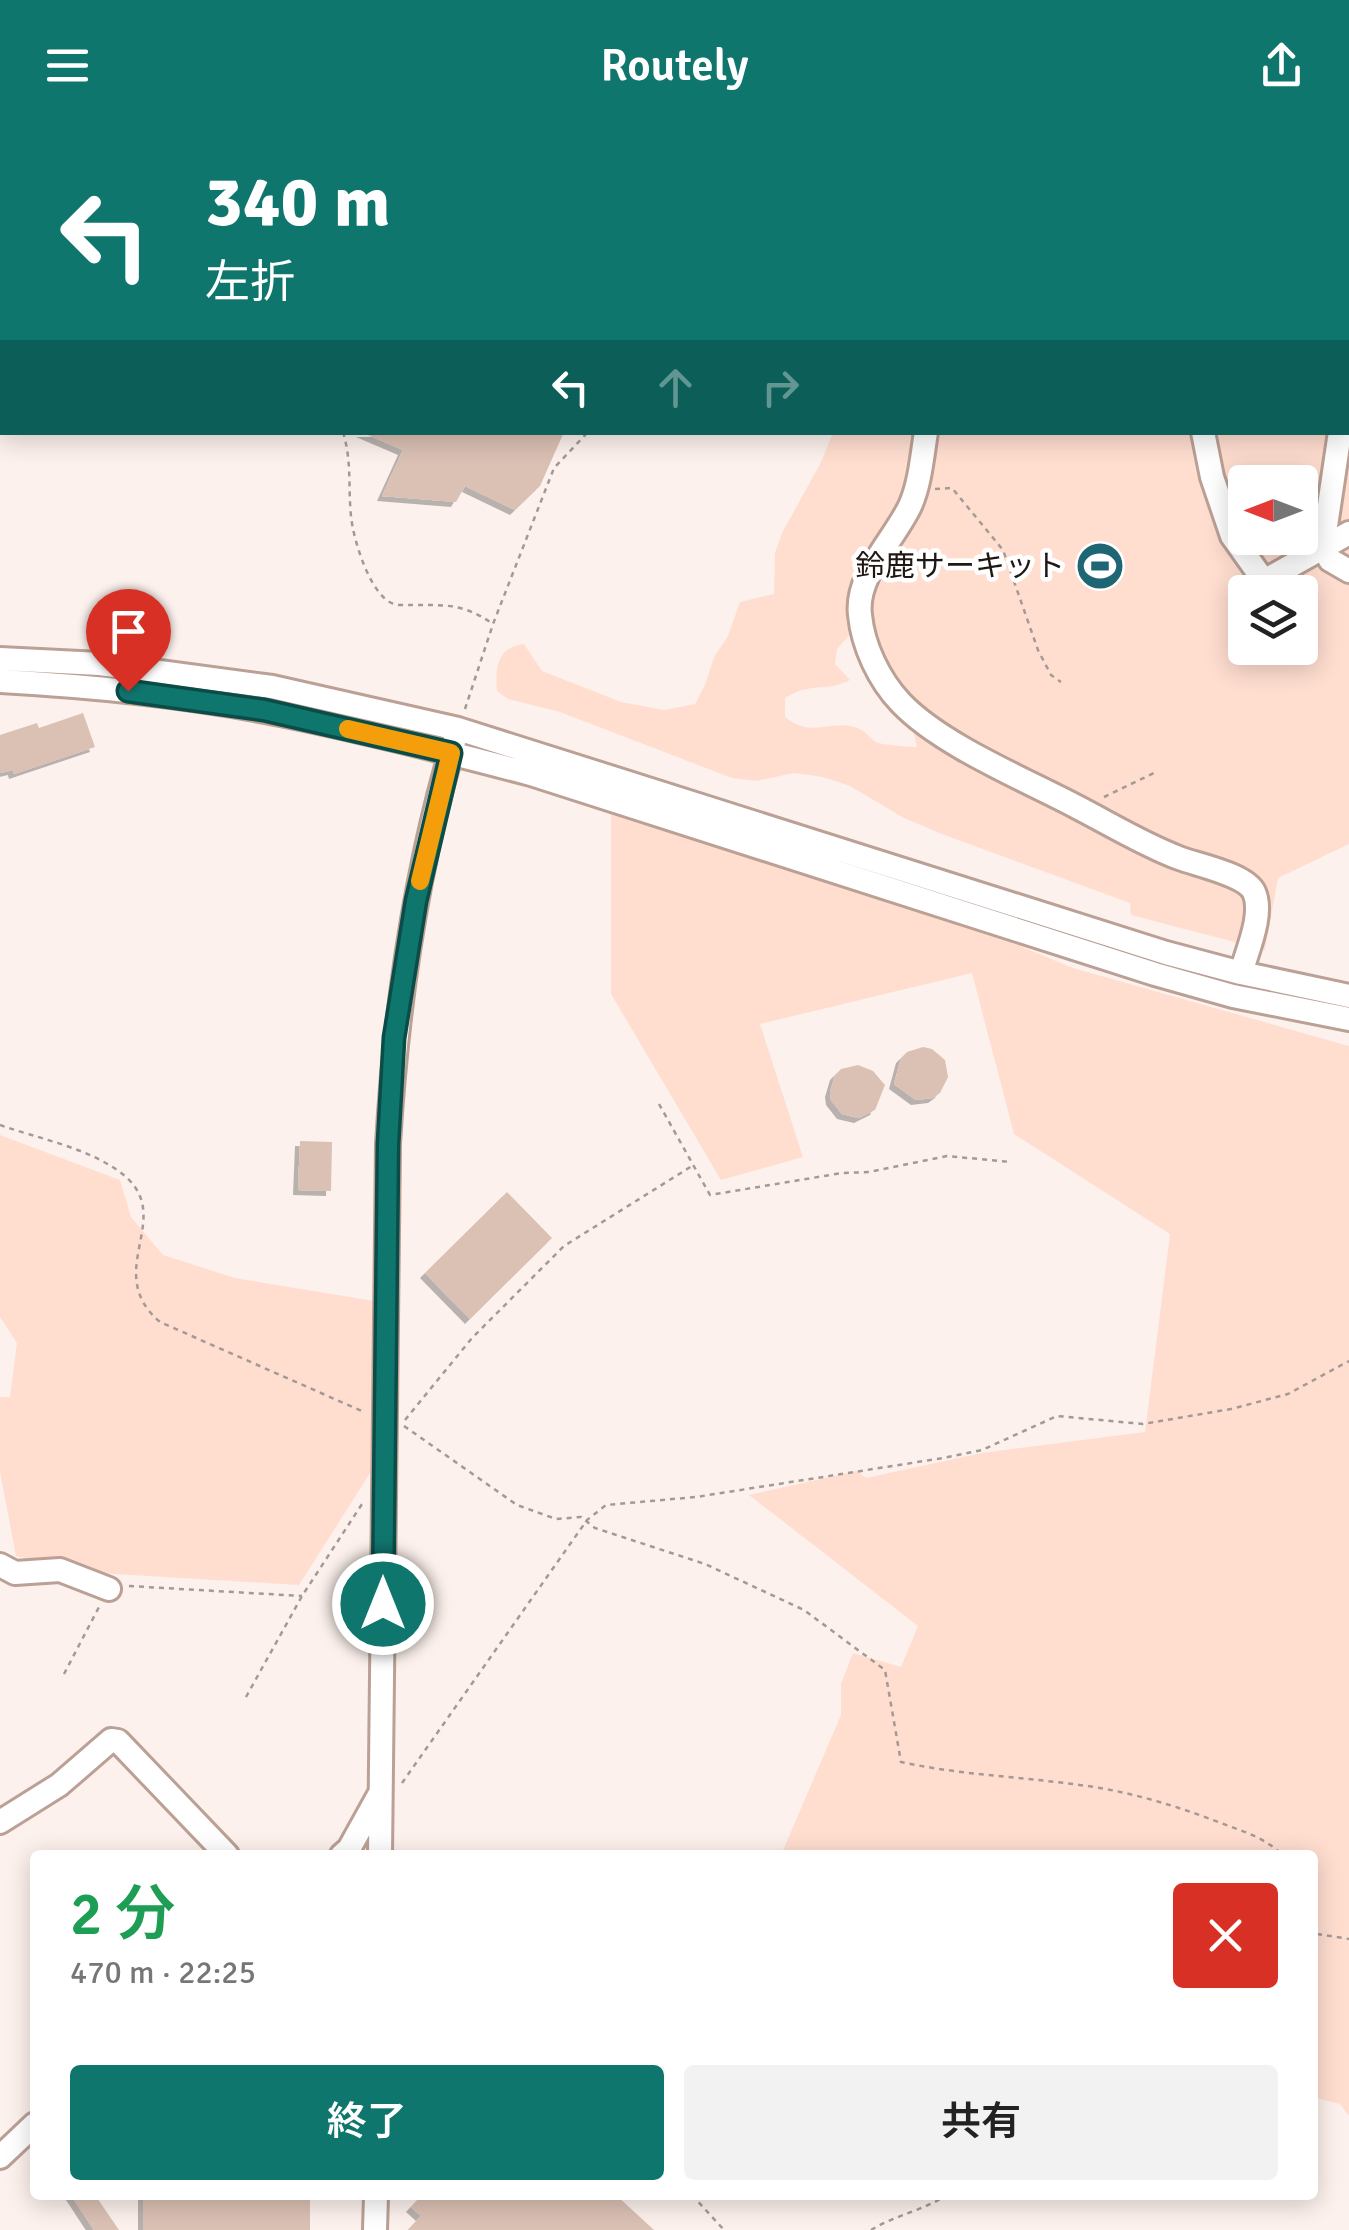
<!DOCTYPE html>
<html lang="ja">
<head>
<meta charset="utf-8">
<style>
	body { margin:0; font-family:Signika,"Noto Sans JP",sans-serif; background:#f2f2f2; color:#222; height:100vh; display:flex; flex-direction:column; font-size:38px; white-space:nowrap }
	* { box-sizing:border-box; margin:0 }
	p { font-size:32px; color:#767676 }
	.icon { flex:none; width:55px; height:55px; fill:none; stroke:currentColor; stroke-width:2; stroke-linecap:round; stroke-linejoin:round }
	.map { position:relative; flex:1; overflow:hidden }
	.panel { position:absolute; left:30px; top:1720px; width:1288px; height:350px; display:flex; flex-direction:column; background:#fff; border-radius:10px; box-shadow:0 5px 25px #0003 }
	.panel>* { flex:none }
	.banner { position:absolute; left:0px; top:0px; width:1350px; height:305px; box-shadow:0 5px 25px #0003; background:#0f766e; color:#fff; overflow:hidden }
	.needle { width:65px; rotate:270deg }
	.controls { position:absolute; left:1228px; top:335px; display:grid; gap:20px }
	.controls a { display:grid; place-items:center; width:90px; height:90px; border-radius:10px; background:#fff; box-shadow:0 5px 25px #0003; font-size:50px }
	.pin { position:absolute; display:grid; place-items:center; width:85px; height:85px; color:#fff; margin:-102px -42px; border-radius:50% 50% 50% 0; rotate:-45deg; box-shadow:0 0 10px #0007 }
	.pin .icon { rotate:45deg }
	.me { position:absolute; width:110px; margin:-55px; rotate:0deg; stroke-linejoin:round; filter:drop-shadow(0 0 8px #0008) }
	.turn { display:flex; align-items:center; gap:35px; height:210px; padding:0 40px; font-size:45px }
	.turn .icon { width:130px; height:130px; stroke-width:2.5 }
	.turn b { display:block; font-size:70px; line-height:85px }
	.lanes { display:flex; align-items:center; height:95px; padding:0 40px; background:#0003; justify-content:center; gap:50px; direction:ltr }
	.lanes .off { opacity:.35 }
	.round { display:grid; place-items:center; flex:none; width:105px; height:105px; border-radius:10px; background:#f2f2f2 }
	.overview { display:flex; align-items:center; justify-content:space-between; height:170px; padding:0 40px }
	h1 { font-size:60px; font-weight:600; line-height:75px; color:#1e9e55 }
	.action { display:flex; gap:20px; margin-top:auto; padding:20px 40px }
	.action a { flex:1; height:115px; border-radius:10px; background:#0f766e; color:#fff; font-size:40px; font-weight:600; line-height:115px; text-align:center }
	.action a+a { background:#f2f2f2; color:#222 }
	header { display:flex; justify-content:space-between; align-items:center; height:130px; padding:0 40px; background:#0f766e; color:#fff; font-size:45px; font-weight:600 }
	.map>svg:first-child { display:block }
	.green { fill:#ffded0; fill-rule:evenodd }
	.building { fill:#dbc0b4; filter:url(#shadow) }
	.lines { fill:none; stroke-linecap:round; stroke-linejoin:round }
	.minor-casing { stroke:#bba095; stroke-width:28 }
	.path { stroke:#a49a95; stroke-width:2.5; stroke-dasharray:5 5; stroke-linecap:butt }
	.minor { stroke:#fff; stroke-width:22 }
	.route-casing { stroke:#0a4d48; stroke-width:25 }
	.route { stroke:#0f766e; stroke-width:18 }
	.slow { stroke:#f59e0b; stroke-width:18 }
	.labels { text-anchor:middle; stroke-width:9; stroke-linejoin:round; paint-order:stroke }
	.poi-label { font-size:30px; fill:#201612; stroke:#fff; text-anchor:end }
</style>
</head>
<body>
<header><svg class="icon" aria-label="menu" viewBox="0 0 24 24"><path d="M4 6h16M4 12h16M4 18h16"/></svg>Routely<svg class="icon" aria-label="share" viewBox="0 0 24 24"><path d="M12 15V3M7 8l5-5 5 5M5 13v7h14v-7"/></svg></header>
<div class="map">
<svg width="1349" height="2100" viewBox="0 0 1349 2100">
	<defs>
		<filter id="shadow"><feDropShadow dx="-5" dy="5" stdDeviation="0" flood-color="#0004"/></filter>
	</defs>
	<rect width="100%" height="100%" fill="#fcf1ec"/>
	<path class="green" d="M907,0H1349V714L1278,748L1265,820L1131,785L1130,773L942,704L904,688L850,656L823,647L794,643L756,651L732,648L560,582L508,569L497,561C495,538 497,517 524,514L542,541L621,572L664,580L695,574L705,555L714,527L728,506L740,472L774,464L775,423L782,403L820,334L833,303L1348,302V2H906ZM1245,352H1300V408H1245ZM1245,462H1300V518H1245ZM851,503L861,536L905,588L923,599L914,604L917,617C910,617 886,615 878,613C871,610 867,602 860,599C832,587 813,610 785,587V568C811,551 825,563 850,550L835,534L837,519Z
		M611,675L947,786L1073,838L1349,916V1986L1340,1974L1313,1967L1312,1725H781L841,1585V1554L853,1523L901,1537L918,1496L749,1365L857,1341L866,1348L982,1323L1145,1302L1170,1104L1014,1004L972,843L760,894L803,1027L721,1050L611,864Z
		M0,1005L120,1050L131,1087L163,1125L235,1148L374,1171L372,1340L299,1455L98,1443L16,1426L0,1342V1267H10L17,1213L0,1187Z"/>
	<path class="building" d="M361,302H564L540,356L515,380L465,356L456,372L382,366L403,320Z
		M83,583L95,617L14,644L13,640L0,643V605L37,593L39,598Z
		M923,917L932,919L945,930L948,947L940,963L933,968L916,970L894,954L901,928L907,922Z
		M858,935L873,941L885,955L875,980L859,988L842,984L831,970L830,962L835,945L841,939Z
		M300,1011L332,1012L331,1061L298,1060Z
		M507,1062L552,1108L470,1189L425,1143Z
		M71,2065H95L119,2100H94Z
		M143,2065H310V2100H143Z
		M422,2065H616L654,2100H408L421,2086L411,2077Z"/>
	<g class="lines">
		<g class="minor-casing">
			<path id="minor" d="M1022,2L1024,0
				M1348,64L1349,63
				M1348,254L1349,244
				M926,302C922,327 920,354 910,376C894,410 855,446 860,485C863,516 879,550 901,573C941,615 1024,649 1077,677C1110,694 1144,715 1179,728C1197,735 1245,744 1254,762C1264,784 1247,821 1241,843
				M1203,302L1212,347L1232,406L1264,451L1349,403
				M1340,302L1323,416L1330,430L1349,441
				M0,529L100,534L272,557L458,599L1166,823L1241,843L1349,866
				M0,551C89,556 177,564 265,581C354,598 443,621 531,644L1155,844L1233,866L1349,889
				M0,1435L15,1443L60,1440L109,1459
				M0,1692L59,1655L111,1610L118,1611L227,1725
				M342,1725L349,1719L379,1665
				M380,1725L388,1014C396,878 415,743 454,612
				M0,2027L35,1994
				M375,2100L376,2065"/>
		</g>
		<path class="path" d="M168,0L170,2
			M354,0V2
			M343,302C352,332 348,356 351,386C353,409 372,474 399,475C438,476 459,470 493,494
			M935,359L952,358L1003,420L1038,520L1051,545L1061,552
			M465,579L493,494L554,338L588,302
			M1104,667L1156,642
			M659,974L710,1065L842,1043L869,1042L947,1026L1011,1032
			M0,995C37,1008 84,1017 117,1040C182,1084 99,1140 160,1192L364,1282
			M405,1290L472,1208L564,1116L692,1036
			M404,1296L517,1375L556,1389L581,1387L595,1398L705,1434L804,1480L885,1540L901,1632C966,1646 1029,1647 1094,1657C1138,1664 1179,1677 1221,1693C1242,1701 1266,1708 1282,1725
			M129,1456L302,1466
			M64,1544L99,1477
			M246,1567L302,1466L364,1371
			M402,1653L587,1390L606,1375L696,1367L943,1328L982,1320L1057,1286L1143,1294L1231,1279L1288,1264L1349,1231
			M1312,1787L1317,1802
			M1317,1804L1349,1809
			M692,2065L724,2100
			M871,2100C896,2085 924,2080 947,2065"/>
		<use href="#minor" class="minor"/>
	</g>
	<g class="lines">
		<g class="route-casing">
			<path id="route" d="M128,561L264,580L451,623L416,771L394,908L388,1014L383,1474"/>
		</g>
		<use href="#route" class="route"/>
		<path class="slow" d="M348,599L451,623L420,751"/>
	</g>
	<defs>
		<g id="stadium-disc" transform="scale(2.5)"><circle r="9.5" fill="#1f6675" stroke="#fff"/><path d="M0-5a6.5 5 0 1 0 0 10a6.5 5 0 1 0 0-10ZM-3.5-1.8h7v3.6h-7Z" fill="#fff"/></g>
	</defs>
	<g fill-rule="evenodd">
		<use href="#stadium-disc" x="1100" y="436"/>
	</g>
	<g class="labels">
		<g class="poi-label">
			<text x="1065" y="446">鈴鹿サーキット</text>
		</g>
	</g>
</svg>
<div class="controls">
<a><svg class="needle" viewBox="-14 -14 28 28"><path d="M0-13l5 13h-10z" fill="#e53935"/><path d="M0 13l5-13h-10z" fill="#767676"/></svg></a>
<a><svg class="icon" aria-label="layers" viewBox="0 0 24 24"><path d="M12 4l9 5-9 5-9-5zM3 14l9 5 9-5"/></svg></a>
</div>
<div class="pin" style="left:128px;top:561px;background:#d93025"><svg class="icon" aria-label="arrive" viewBox="0 0 24 24"><path d="M6 21V4h12l-3 4 3 4H6"/></svg></div>
<svg class="me" style="left:383px;top:1474px" viewBox="-20 -20 40 40"><circle r="17" fill="#0f766e" stroke="#fff" stroke-width="3"/><path d="M0-11L8 9 0 5-8 9z" fill="#fff"/></svg>
<div class="banner">
<div class="turn"><svg class="icon" aria-label="left" viewBox="0 0 24 24"><path d="M17 20v-9H6M10 6l-5 5 5 5"/></svg><div><b>340 m</b>左折</div></div>
<div class="lanes"><svg class="icon" aria-label="left" viewBox="0 0 24 24"><path d="M17 20v-9H6M10 6l-5 5 5 5"/></svg><svg class="icon off" aria-label="ahead" viewBox="0 0 24 24"><path d="M12 20V5M6 11l6-6 6 6"/></svg><svg class="icon off" aria-label="right" viewBox="0 0 24 24"><path d="M7 20v-9h11M14 6l5 5-5 5"/></svg></div>
</div>
<section class="panel">
<div class="overview"><div><h1>2 分</h1><p>470 m · 22:25</p></div><a class="round" style="background:#d93025;color:#fff"><svg class="icon" aria-label="close" viewBox="0 0 24 24"><path d="M6 6l12 12M18 6L6 18"/></svg></a></div>
<div class="action"><a>終了</a><a>共有</a></div>
</section>
</div>
</body>
</html>
